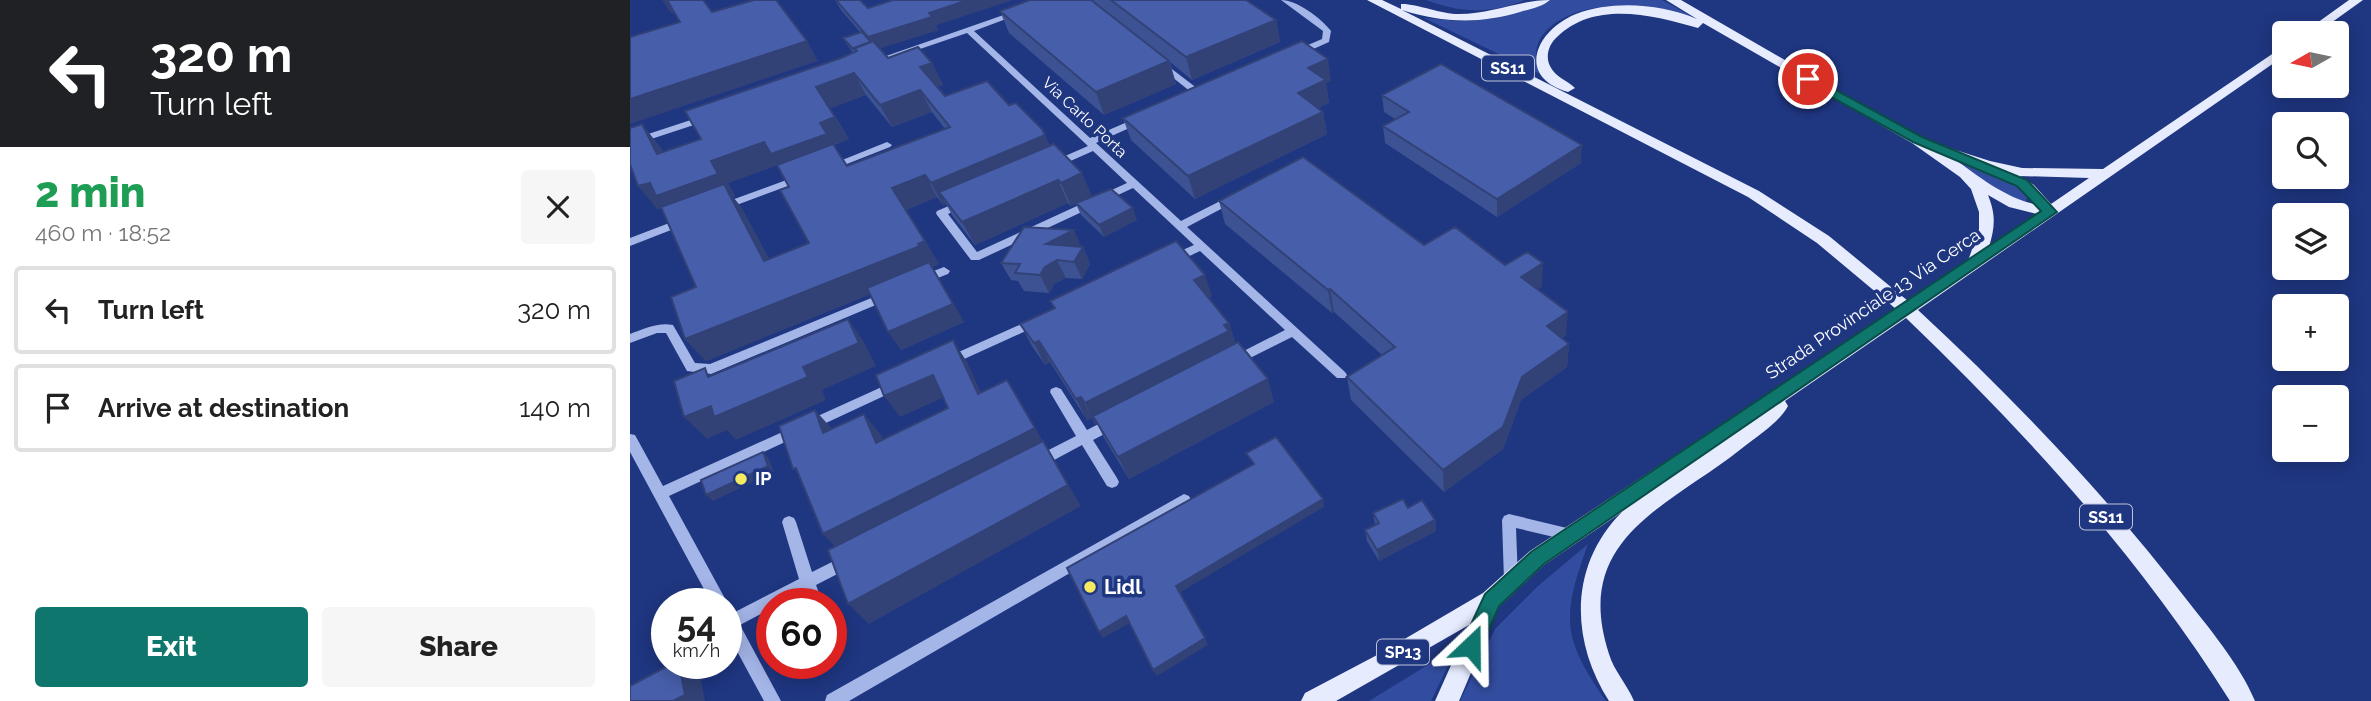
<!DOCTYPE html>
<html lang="en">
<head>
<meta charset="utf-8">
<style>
	body { margin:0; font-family:Raleway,sans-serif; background:#f6f6f6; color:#222; height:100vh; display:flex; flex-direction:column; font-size:26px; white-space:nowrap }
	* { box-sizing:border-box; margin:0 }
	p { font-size:23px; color:#767676 }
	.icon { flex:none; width:38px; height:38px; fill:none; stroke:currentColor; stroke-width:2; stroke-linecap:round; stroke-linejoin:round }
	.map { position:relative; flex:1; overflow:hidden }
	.panel { display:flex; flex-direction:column; background:#fff; width:630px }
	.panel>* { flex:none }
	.guide { background:#202124; color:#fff; overflow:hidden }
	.needle { width:46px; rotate:261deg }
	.buttons { position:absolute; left:1642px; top:21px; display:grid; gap:14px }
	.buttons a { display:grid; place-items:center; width:77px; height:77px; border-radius:7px; background:#fff; box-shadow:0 4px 18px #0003; font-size:35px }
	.speed { position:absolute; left:21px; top:588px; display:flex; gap:14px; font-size:35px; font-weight:700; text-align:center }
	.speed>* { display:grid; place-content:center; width:91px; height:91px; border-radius:50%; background:#fff; box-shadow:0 4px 18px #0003; line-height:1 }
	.speed small { font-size:18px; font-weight:400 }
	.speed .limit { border:10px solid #d22; background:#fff; color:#111 }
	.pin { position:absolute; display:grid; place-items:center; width:60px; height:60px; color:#fff; margin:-30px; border:4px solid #fff; border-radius:50%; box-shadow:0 2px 7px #0007 }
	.me { position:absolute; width:77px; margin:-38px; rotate:23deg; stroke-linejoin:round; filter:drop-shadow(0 0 5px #0008) }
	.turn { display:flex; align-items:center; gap:24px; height:147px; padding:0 35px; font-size:32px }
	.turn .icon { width:91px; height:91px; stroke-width:2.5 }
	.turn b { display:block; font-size:49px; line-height:60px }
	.round { display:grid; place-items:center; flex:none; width:74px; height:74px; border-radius:7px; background:#f6f6f6 }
	.summary { display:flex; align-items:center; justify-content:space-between; height:119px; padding:0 35px }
	h1 { font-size:42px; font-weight:800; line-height:52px; color:#1e9e55 }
	.cta { display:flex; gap:14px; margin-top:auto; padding:14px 35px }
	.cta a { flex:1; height:80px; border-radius:7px; background:#0f766e; color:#fff; font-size:28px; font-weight:800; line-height:80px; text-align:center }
	.cta a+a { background:#f6f6f6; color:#222 }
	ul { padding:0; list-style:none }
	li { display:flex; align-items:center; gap:21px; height:88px; margin:0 14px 10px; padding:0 21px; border:4px solid #e0e0e0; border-radius:7px }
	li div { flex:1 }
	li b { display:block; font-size:26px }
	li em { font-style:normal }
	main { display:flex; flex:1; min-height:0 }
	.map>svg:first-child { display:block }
	.green { fill:#324d9f }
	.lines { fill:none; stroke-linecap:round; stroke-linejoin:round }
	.minor { fill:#a4b5e8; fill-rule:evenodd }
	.major { fill:#e6ebfe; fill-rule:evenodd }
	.wall { fill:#3d5292; fill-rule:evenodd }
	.shaded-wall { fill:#324277 }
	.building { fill:#475faa; stroke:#324277; stroke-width:2 }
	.route { fill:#0f766e; stroke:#0a4d48; stroke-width:2 }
	.poi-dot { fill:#f7ea63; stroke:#1f3681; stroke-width:2.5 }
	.labels { text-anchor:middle; stroke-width:7; stroke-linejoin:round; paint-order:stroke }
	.shield { fill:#1f3681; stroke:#bcc3d9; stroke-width:2 }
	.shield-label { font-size:16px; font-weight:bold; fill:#fff }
	.far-street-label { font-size:16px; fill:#fff; stroke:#1f3681 }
	.street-label { font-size:18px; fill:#fff; stroke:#1f3681 }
	.poi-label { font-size:18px; font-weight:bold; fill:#fff; stroke:#1f3681; text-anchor:start }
	.near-poi-label { font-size:21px; font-weight:bold; fill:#fff; stroke:#1f3681; text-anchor:start }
</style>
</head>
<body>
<main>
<section class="panel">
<div class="guide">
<div class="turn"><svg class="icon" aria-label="left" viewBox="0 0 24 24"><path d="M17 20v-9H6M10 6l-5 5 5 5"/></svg><div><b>320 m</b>Turn left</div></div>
</div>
<div class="summary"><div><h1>2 min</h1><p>460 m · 18:52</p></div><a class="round"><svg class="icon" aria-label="close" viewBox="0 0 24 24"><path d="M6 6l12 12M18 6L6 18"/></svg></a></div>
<ul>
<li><svg class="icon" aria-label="left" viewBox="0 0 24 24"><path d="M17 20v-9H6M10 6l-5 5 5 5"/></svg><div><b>Turn left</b></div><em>320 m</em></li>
<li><svg class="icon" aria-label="arrive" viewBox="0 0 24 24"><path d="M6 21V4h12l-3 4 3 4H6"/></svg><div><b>Arrive at destination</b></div><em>140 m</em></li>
</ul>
<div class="cta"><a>Exit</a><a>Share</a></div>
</section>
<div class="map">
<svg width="1741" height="701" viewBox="0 0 1741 701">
	<rect width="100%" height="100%" fill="#1f3681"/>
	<path class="green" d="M796,0H895C862,14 829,13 796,0Z
		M920,0H1032L1065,18C1037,19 1008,8 979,7C953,6 908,22 906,53C905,60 909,67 910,74L794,18L831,21L869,18Z
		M1316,155L1384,185L1397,197L1396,201C1375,204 1334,168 1316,155Z
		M958,544C932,616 931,637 976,701H830L865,629L908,586Z
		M827,647L801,701H739Z"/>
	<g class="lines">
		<path class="minor" d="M651,0C667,0 691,18 701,31L699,42L670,55H664V51L692,39L693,31Z
			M385,11L392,13L344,31L460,138L509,117H515V121L466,143L551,221L598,197H606L607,199L606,201L557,227L715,372L717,375L715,378H707L662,337L608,364H600L598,361L600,358L655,330L570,251L547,262H539L537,259L539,256L564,245L503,188L349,260H341L307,215L306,213L307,211L328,202H336L337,204L336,206L318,214L347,252L497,183L463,151L427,167H419V163L458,146L337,33L246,64L239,62Z
			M530,60L572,92V96H566L527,65L526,63Z
			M76,115L79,116V120L0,146V140Z
			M257,142L262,145L260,147L204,169L200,170L195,167Z
			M170,175L174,176V180L96,209L92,210L87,207L88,205Z
			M55,217L60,221L59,223L0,246V238Z
			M314,267L320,271L318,274L292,284L286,280L288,277Z
			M256,292L260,293L262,296L260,299L81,374L57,371L36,333H27L0,343V334C14,329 28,322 43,325L65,363L80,364Z
			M405,318L411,322L409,325L321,365H313L311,362L313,359Z
			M265,381L269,383L271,386L269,389L39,496L98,604L96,607V604H82L0,452V434L5,435L33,486Z
			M426,387L431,389L457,430L480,418H490L492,422L490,426L463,440L487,478L489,482L487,486L482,488L477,486L452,445L413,466L408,468L403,466L401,462L403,458L446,436L420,392L421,389Z
			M554,494L559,496L561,500L559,504L219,701H195L197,695Z
			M879,514L941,529L946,531L948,535L946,539L941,541L886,528L888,580L886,585L881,587L876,585L874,580L872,520L874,516Z
			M159,516L164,518L166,522L182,572L218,554L223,556L225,561L223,566L186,585L193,604H177L174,592L150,604H142V608L110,625L151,701H134L96,631V608L103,613L169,579L152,522L154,518Z"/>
		<path class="major" d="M737,0H752L771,9V4C784,3 811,14 829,14C861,14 889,0 920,0C912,7 900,9 890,12C850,24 812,23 772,10L1129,191L1199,236L1278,301L1338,261L1349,229V212L1341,189L1330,177L1282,143L1073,23L1068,28C1023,15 965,0 927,37C919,44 915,56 920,66C925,77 937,80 945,88L938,92C885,77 906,30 946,14C984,0 1030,4 1067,19L1036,0H1051L1307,148L1313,146L1360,161L1392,168L1473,169L1654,46V56L1288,310C1383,398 1474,493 1553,595C1578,627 1609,663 1625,701H1600C1511,559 1397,434 1276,318L1155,401L1158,406C1149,423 1126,437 1111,449C1038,507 941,538 979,654C984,671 997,684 1004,701H979C940,640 939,565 992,512L914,565L869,607L829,701H805L839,625L706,701H671L675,693L749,654L853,593L900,551L1266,309L1187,243L1118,197ZM1323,158L1372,173L1373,179L1394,191L1404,204C1374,197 1348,176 1323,158ZM1390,176L1459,178L1421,204L1404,185ZM1358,195L1379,207L1407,214L1359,247C1365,227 1366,215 1358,195Z
			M1719,0H1733L1687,33H1673Z"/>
	</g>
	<path class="wall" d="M205,0H230L238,8L263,0H382L306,25L308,30L250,48L258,58L302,63L313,85L307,87L315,96L379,105L415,135L420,146L462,196L507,220L474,237L451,215L446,204L441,206L438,203L345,245L322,215L316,204L313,205L307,197L276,210L309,264L302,267L334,322L271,350L240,294L76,361L55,339L66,287L31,208L27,209L12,124L29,146L33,152L71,139L211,58L223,53L213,38L230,32L211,10ZM236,95L262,127L302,112L315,129L217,166L204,145L219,139L200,108ZM147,165L159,187L179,243L139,259L111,207L103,197L105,196L98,183Z
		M400,0H616L646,20L650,42L562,80L540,62L546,84L474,115L379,33L370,11Z
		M701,81L696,83L699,103L688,108L693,112L697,134L565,199L501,140L493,118Z
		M752,95L951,163L867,217L755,143L753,126L765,119L754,112Z
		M589,201L794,245L875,265L912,286L908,289L936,335L932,338L939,344L937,367L891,400L873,449L814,492L721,400L717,377L752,355L704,312L702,313L595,224Z
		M451,246L453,247L460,264L452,279L436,278L424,284L419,293L394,291L388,281L381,280L371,263Z
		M582,296L579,298L599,323L605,343L644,402L499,479L474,438L467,423L465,424L462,418L457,420L420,362L415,365L402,346L390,324L424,308L420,301Z
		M778,508L805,520L806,531L749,561L737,541L735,530L745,525L743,513Z"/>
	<path class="shaded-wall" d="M32,0H38L46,12L41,13Z
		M338,0H382L306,25L308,30L245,50L238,37L299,13Z
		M646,20L650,42L562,80L556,57Z
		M177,41L188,61L0,124V99Z
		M698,59L701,81L696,83L699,103L672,115L668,93L678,68Z
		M539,61L546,84L474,115L466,92Z
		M302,63L313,85L301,89L290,67Z
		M224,73L236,95L199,109L186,87Z
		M290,90L302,112L262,127L250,105Z
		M693,112L697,134L565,199L558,176Z
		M205,117L219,139L98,183L105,196L103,197L111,207L152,283L34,206L27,209L8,186Z
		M12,124L29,146L45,176L27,154Z
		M415,135L425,157L309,192L316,204L313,205L301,183Z
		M952,145L951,163L867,217V199Z
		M452,173L462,196L441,206L431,183Z
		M295,175L307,197L275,210L262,188Z
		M428,180L438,203L345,245L332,222Z
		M503,208L507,220L474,237L469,225Z
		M444,230L452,248L427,261L436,278L424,284L419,293L410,275L416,244Z
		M295,241L309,264L302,267L288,244Z
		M290,246L334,322L271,350L258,332L303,269L76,361L55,339Z
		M453,247L460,264L452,279L444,262Z
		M913,263L912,286L891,300V277Z
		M575,275L582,296L571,302L564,280Z
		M700,289L704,312L702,313L698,290Z
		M938,312L936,335L916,349L917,326Z
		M218,319L234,342L246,366L192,390L196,400L106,440L97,430L77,439L54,417L173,367Z
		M599,323L606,344L463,416L467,423L465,424L455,403Z
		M323,340L337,362L361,414L348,394Z
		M409,341L420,362L415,365L404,343Z
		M939,344L937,367L891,400L873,449L814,492L813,470L892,377Z
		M303,375L317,396L270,417L254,396Z
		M638,379L644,402L499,479L488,457Z
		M377,380L451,506L239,624L218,604L212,554L193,534Z
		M451,397L462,418L457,420L446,399Z
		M185,410L203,430L193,433Z
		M234,414L251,435L263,464L246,443Z
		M133,452L138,457L144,472L83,501L76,495Z
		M693,499L694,507L549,593L546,586Z
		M805,520L806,531L749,561L747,550Z
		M496,616L500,623L473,638L469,632Z
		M575,638L578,645L527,676L523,670Z
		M49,663H52L70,675L75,701H43Z"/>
	<path class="building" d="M37,0H73L82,12L124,0H146L177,41L0,99V37L50,22Z
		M206,0H230L238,8L263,0H338L299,13L302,17L238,37Z
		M400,0H461L539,61L466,92L370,11Z
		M481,0H616L646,20L556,57Z
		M232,32L241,42L223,49L213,38Z
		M243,41L258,58L288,47L302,63L290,67L315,96L357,81L379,105L386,103L412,129L415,135L301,183L295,175L262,188L295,241L288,244L290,246L55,339L41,297L66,287L31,207L94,184L134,261L179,243L150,190L159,187L147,165L203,144L217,166L320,127L290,90L250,105L224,73L186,87L205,117L190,123L197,134L141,154L134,142L81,161L88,174L26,196L20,183L8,186L0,164V128L12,124L27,154L71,139L55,111L211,58L227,51L224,48Z
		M672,41L698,59L678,68L696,80L668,93L693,112L558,176L493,118Z
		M811,64L952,145L867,199L753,126L779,112L752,95Z
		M424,144L452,173L431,183L428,180L332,222L309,192Z
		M673,157L794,245L825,227L875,265L897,252L913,263L891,277L938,312L917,326L939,344L892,377L873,427L813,470L717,377L765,347L700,289L698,290L589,201Z
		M481,189L503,208L469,225L446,203Z
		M394,227L444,230L416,244L453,247L444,262L427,260L415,267L410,275L385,273L390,264L371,263Z
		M546,241L575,275L564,280L599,323L594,325L599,331L455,403L451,397L446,399L409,341L404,343L390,324L425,308L420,301Z
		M299,262L323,304L258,332L237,288Z
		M218,319L229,343L173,367L178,377L84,417L81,406L54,417L44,381L75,368L78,377Z
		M323,340L348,394L377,380L405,428L193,534L166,468L163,469L149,426L185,410L193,433L234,414L246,443L318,408L303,375L254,396L246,375Z
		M608,342L638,379L488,457L463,416Z
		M646,437L693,499L546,586L575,638L523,670L496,616L469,632L437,568L624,464L616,453Z
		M413,441L438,485L218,604L198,550Z
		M133,452L138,466L76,495L71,480Z
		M773,499L778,508L792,500L805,520L747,550L735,530L749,523L743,513Z
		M43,663H49L55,695L43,701H0V686Z"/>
	<path class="route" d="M1174,77H1182L1292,137L1397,180L1427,212L914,564L869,606L849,653L841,656L834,653L831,646L855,594L901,552L1411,211L1387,186L1283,142L1174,82Z"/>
	<g class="poi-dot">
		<circle cx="111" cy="479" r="7"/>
		<circle cx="460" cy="587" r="7"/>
	</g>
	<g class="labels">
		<g class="shield">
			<rect x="852" y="55.5" width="52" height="25" rx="5"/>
			<rect x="1450" y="504.5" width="52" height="25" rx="5"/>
			<rect x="747" y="639.5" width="52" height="25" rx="5"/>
		</g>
		<g class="shield-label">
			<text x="878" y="74">SS11</text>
			<text x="1476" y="523">SS11</text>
			<text x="773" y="658">SP13</text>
		</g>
		<g class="far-street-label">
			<text transform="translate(455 117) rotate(43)" y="6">Via Carlo Porta</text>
		</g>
		<g class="street-label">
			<text transform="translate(1243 304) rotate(-34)" y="6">Strada Provinciale 13 Via Cerca</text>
		</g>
		<g class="poi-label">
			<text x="125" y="485">IP</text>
		</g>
		<g class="near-poi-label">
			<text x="474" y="594">Lidl</text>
		</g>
	</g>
</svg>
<div class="buttons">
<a><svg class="needle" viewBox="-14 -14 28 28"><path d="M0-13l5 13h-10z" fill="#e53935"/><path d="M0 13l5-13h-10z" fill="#767676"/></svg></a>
<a><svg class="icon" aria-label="search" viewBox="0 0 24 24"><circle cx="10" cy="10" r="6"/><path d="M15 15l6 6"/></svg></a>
<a><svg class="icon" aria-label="layers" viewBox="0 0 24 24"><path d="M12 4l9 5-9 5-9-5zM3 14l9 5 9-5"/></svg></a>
<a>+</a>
<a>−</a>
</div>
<div class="speed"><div>54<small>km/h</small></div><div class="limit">60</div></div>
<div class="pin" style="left:1178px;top:79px;background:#d93025"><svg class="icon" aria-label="arrive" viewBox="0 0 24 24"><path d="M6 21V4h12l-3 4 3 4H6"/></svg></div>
<svg class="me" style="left:841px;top:646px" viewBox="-20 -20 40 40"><path d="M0-17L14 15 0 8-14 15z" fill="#0f766e" stroke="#fff" stroke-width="4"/></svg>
</div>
</main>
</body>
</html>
